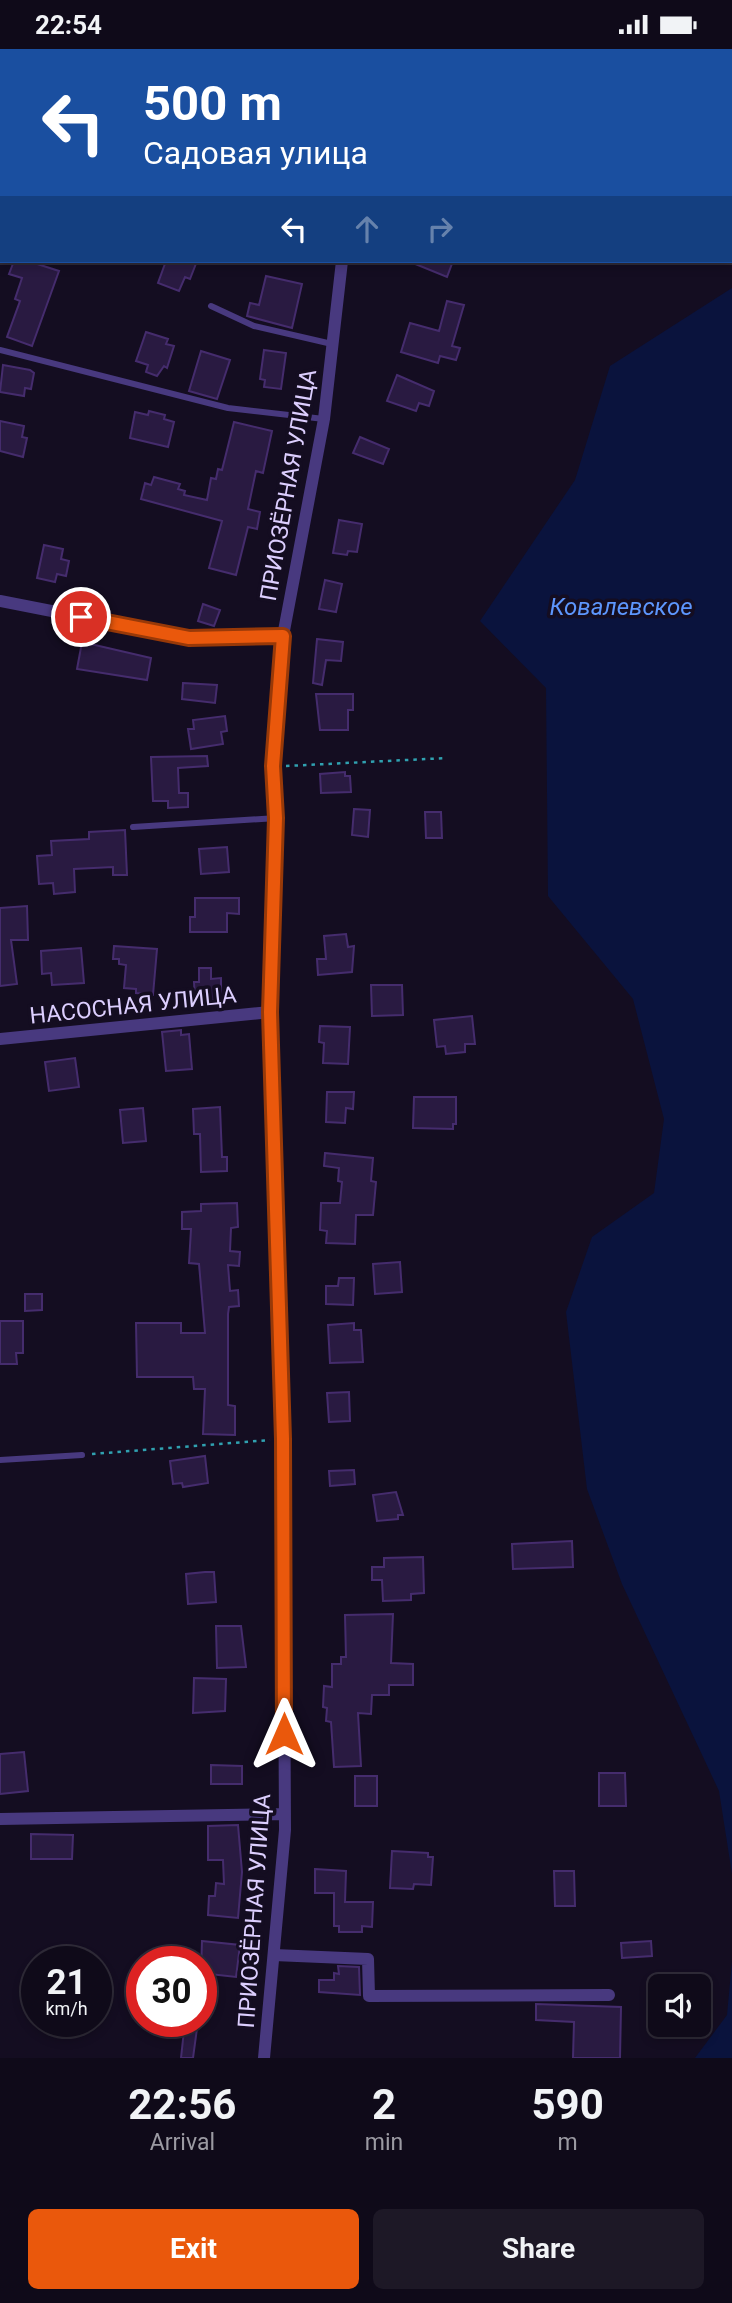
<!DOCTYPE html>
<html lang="en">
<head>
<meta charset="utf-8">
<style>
	body { margin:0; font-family:Roboto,sans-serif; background:#1d1826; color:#f1f3f6; height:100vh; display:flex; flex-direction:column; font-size:26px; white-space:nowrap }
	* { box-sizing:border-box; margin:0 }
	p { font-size:23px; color:#9b9aa2 }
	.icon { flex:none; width:38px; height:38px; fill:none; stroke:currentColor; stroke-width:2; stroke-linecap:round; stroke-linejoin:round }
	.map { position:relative; height:2009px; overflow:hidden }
	.details { display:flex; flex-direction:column; background:#0f0a19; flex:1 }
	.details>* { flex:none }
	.hud { position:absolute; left:0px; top:0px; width:733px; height:214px; box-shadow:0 4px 10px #0003,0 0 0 2px #2f2b38; background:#1a4fa0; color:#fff; overflow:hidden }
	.fabs { position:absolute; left:648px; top:1925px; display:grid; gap:14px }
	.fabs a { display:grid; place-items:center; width:63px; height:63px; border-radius:10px; background:#0f0a19; box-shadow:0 4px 10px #0003,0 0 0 2px #2f2b38; font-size:35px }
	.speed { position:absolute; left:21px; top:1897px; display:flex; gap:14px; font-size:35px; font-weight:700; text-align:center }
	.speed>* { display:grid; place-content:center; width:91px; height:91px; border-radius:50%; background:#0f0a19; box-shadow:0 4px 10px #0003,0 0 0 2px #2f2b38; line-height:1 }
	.speed small { font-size:18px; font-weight:400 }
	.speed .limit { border:10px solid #d22; background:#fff; color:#111 }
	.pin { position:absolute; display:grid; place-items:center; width:60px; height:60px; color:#fff; margin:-30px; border:4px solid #fff; border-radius:50%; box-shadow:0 2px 7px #0007 }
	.me { position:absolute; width:77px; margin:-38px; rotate:0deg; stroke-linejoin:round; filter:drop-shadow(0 0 5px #0008) }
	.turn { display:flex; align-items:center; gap:24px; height:147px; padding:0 28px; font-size:32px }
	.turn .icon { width:91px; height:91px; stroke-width:2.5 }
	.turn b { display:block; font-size:49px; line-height:60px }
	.lanes { display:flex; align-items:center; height:66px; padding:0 28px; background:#0003; justify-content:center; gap:35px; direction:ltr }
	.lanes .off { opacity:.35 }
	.eta { display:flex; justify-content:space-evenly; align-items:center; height:119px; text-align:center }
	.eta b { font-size:42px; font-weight:700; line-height:49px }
	.action { display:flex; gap:14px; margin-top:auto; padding:14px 28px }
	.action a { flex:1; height:80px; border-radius:10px; background:#ea580c; color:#fff; font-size:28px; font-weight:700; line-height:80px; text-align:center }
	.action a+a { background:#1d1826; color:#f1f3f6 }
	.status { display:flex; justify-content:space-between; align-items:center; height:49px; padding:0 35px; background:#0f0a19; direction:ltr }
	.status svg { height:19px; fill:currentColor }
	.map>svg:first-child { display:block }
	.water { fill:#0a133d }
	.building { fill:#291a41; stroke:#452c6d; stroke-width:2 }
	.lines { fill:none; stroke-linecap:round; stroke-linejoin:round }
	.path { stroke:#30a1b0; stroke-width:2.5; stroke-dasharray:3.5 5; stroke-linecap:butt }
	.lane { stroke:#48397f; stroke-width:6 }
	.street { stroke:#48397f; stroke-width:12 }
	.route-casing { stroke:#983908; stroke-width:18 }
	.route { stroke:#ea580c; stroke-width:12 }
	.labels { text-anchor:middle; stroke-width:7; stroke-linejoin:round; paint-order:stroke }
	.street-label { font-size:23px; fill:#dccefe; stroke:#140d21 }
	.water-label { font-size:24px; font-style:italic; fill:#5d96fd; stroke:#140d21 }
</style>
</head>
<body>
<div class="status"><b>22:54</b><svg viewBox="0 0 49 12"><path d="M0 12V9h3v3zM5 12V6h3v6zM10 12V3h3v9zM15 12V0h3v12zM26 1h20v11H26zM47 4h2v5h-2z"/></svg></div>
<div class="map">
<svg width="732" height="2009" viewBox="0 0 732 2009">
	<rect width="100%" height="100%" fill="#140d21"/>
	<path class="water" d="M732,239V1825L719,1742L622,1535L587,1440L566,1263L592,1188L654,1144L664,1070L633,950L548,847L546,639L480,572L575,431L610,317Z
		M732,1912V2009H695L727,1966Z"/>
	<path class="building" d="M14,212H28L59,222L32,297L7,288L20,252L15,250L22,229L9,225Z
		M166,212H197L190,230L185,228L179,242L158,234Z
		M408,212H453L447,228Z
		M266,227L302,235L292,279L247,267L250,254L259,256Z
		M447,252L464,256L452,297L460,299L456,311L440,307L438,314L401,303L410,274L439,282Z
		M146,283L168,290L166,295L174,297L167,319L164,317L157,327L146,323L148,316L136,312Z
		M264,301L286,304L281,340L264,338L265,331L260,330Z
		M201,302L230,311L217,350L189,342Z
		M3,316L30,321L34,324L31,340L25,339L24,347L0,343Z
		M397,326L434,342L429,357L419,354L416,362L387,352Z
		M149,362L165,366L164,370L174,373L168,398L130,389L135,363L148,366Z
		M0,372L24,377L22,388L27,389L23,408L0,402Z
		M234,373L272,382L263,424L256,422L248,460L260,463L257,480L248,478L236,526L209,519L222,472L141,450L145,434L151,436L154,428L180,435L178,440L185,442L184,446L207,451L211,429L216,430L218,420L222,421Z
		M360,388L389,400L383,415L353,404Z
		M339,471L362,475L357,503L348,502L347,506L333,504Z
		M44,496L63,500L61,510L69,512L66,527L57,525L55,533L37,529Z
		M325,531L342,535L336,563L319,560Z
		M203,555L220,561L214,577L198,572Z
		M317,590L343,593L341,612L326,611L322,636L313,634Z
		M82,593L151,609L147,631L77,620Z
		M183,634L217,636L215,654L182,650Z
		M316,645H353V661H348V681H320Z
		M225,667L227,682L221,683L223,695L191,700L188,680H194L193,671Z
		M207,707L208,717L178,719L179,744H188V758L168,759V752H153L151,708Z
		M345,723V727H350L351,743L321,744L320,725Z
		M354,760L370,761L368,788L352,786Z
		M425,763H441L442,789H426Z
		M125,781L127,826H113V818L74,820L75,843L54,845L53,834L39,835L37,807L52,806L51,792L89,790V783Z
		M227,798L229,823L201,825L199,800Z
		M195,849H239V865L227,864V883H190V868H195Z
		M27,857L28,891H11L17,935L0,937V859Z
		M346,885L348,898L354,897L352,923L318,926L317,910H326L324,887Z
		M114,897L157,900L153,946L136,944V940L124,939L126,916L119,915V910H113Z
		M81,899L84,934L52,936L51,924L42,925L41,902Z
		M199,919H211V930L221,929V951H195L194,933H199Z
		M371,936H402L403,966L372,967Z
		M472,967L475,995H465V1003L446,1005L445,997L437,998L434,971Z
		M320,977L350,978L348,1015L323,1014L324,994L319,993Z
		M181,981V986L189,985L192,1020L166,1022L162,983Z
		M75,1009L79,1038L49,1042L45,1013Z
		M327,1043H354L353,1060L346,1059L345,1074L326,1073Z
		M414,1048H456V1075H453V1080L413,1079Z
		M220,1058L222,1108H227V1122L201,1123L200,1085H194L193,1060Z
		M143,1059L146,1092L123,1094L120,1061Z
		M325,1104L373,1109L371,1132L376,1133L373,1166H356L355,1195L326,1194L327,1182L320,1181L321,1154H340L342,1133L338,1132L339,1119L324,1117Z
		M237,1154L238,1178L231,1179L230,1202L240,1203L239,1217L228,1216L230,1242L238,1241L239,1257L229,1258L228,1265V1356L235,1357V1386L203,1385L205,1340H194L193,1328H137L136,1274H181V1284H205L199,1215L189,1214L191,1180H182V1163L201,1162V1155Z
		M400,1213L402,1243L375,1245L373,1215Z
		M339,1229H354L353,1256L326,1255V1237H338Z
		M25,1245H42V1261L25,1262Z
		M0,1272H23V1304H16L17,1315H0Z
		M354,1274V1281H361L363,1313L330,1314L328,1276Z
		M349,1343L350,1372L329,1373L327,1344Z
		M205,1407L208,1434L183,1438L182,1434L173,1435L170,1412Z
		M354,1421L355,1435L330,1437L329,1422Z
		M396,1443L403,1466H398V1470L377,1472L373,1446Z
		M572,1492L573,1518L513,1520L512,1495Z
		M423,1508L424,1544L411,1545V1551L383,1552L382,1531H372V1518H384V1509Z
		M205,1523H214L216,1553L188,1555L186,1525Z
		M393,1565L391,1614L413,1615V1636H389V1646H372L371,1665L358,1664L361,1717L334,1718L331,1673L326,1672L327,1659L323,1658L324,1637L332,1638V1615H341V1608H346L345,1566Z
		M216,1577H241L246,1618L217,1619Z
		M194,1629L226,1630L225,1662L193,1664Z
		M24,1703L28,1742L0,1745V1705Z
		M211,1716L242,1717V1735H211Z
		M599,1724H625L626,1757H599Z
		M355,1727H377V1757H355Z
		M238,1776L242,1823L238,1869L208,1866L209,1847H215L216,1834L224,1835L223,1811H208V1777Z
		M31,1785L73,1786L72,1810H31Z
		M392,1802L428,1804V1808H433L431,1836L414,1835L413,1840L390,1839Z
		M315,1820L346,1822L345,1853H373L372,1878L362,1877V1883H339V1877H334V1844H315Z
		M554,1822H574L575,1857H555Z
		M202,1892L240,1896L236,1928L201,1924Z
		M651,1892L652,1907L622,1909L621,1894Z
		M338,1917L359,1918L360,1946L319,1943V1931H334V1924L339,1925Z
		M536,1955L621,1958L620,2009H573L574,1973L536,1971Z
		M185,1972H198L193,2009H181Z"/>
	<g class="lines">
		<path class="path" d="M286,717L447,709
			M92,1405L270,1391"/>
		<path class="lane" d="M0,76H2
			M0,142L2,143
			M211,257L254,277L332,295
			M0,301L228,359L324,370
			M133,778L277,769
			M0,1411L82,1406"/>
		<path class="street" d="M85,2L86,0
			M453,2L455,0
			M732,20V19
			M0,202L2,197
			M0,552L189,589L283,587
			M0,990L270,963
			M0,1770L285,1765
			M274,1906L368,1910L369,1947L609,1946
			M264,2009L285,1781L283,1390L270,963L277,769L273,717L283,587L324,370L342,212"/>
	</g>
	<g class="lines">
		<g class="route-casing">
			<path id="route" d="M81,568L189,589L283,587L273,717L276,769L270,963L283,1390L284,1685"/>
		</g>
		<use href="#route" class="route"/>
	</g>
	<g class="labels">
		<g class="street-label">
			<text transform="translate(288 436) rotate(-80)" y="8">ПРИОЗЁРНАЯ УЛИЦА</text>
			<text transform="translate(133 956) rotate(-6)" y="8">НАСОСНАЯ УЛИЦА</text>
			<text transform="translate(254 1862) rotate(-86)" y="8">ПРИОЗЁРНАЯ УЛИЦА</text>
		</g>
		<g class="water-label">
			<text x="621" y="566">Ковалевское</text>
		</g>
	</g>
</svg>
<div class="fabs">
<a><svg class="icon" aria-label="sound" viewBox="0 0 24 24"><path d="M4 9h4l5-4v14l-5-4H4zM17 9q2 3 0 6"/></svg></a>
</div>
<div class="speed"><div>21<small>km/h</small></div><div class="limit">30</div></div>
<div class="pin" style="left:81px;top:568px;background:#d93025"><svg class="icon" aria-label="arrive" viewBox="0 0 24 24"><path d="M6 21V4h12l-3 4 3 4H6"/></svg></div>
<svg class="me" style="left:284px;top:1685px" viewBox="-20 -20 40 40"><path d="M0-17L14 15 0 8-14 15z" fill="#ea580c" stroke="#fff" stroke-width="4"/></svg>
<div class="hud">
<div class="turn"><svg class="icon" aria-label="left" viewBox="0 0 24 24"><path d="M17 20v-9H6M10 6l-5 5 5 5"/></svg><div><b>500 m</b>Садовая улица</div></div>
<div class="lanes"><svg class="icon" aria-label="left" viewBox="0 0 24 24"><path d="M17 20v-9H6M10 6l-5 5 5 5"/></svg><svg class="icon off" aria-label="ahead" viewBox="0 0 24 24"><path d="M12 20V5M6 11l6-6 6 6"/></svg><svg class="icon off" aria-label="right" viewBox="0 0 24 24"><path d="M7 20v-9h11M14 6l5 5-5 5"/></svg></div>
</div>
</div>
<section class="details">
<div class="eta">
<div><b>22:56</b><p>Arrival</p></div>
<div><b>2</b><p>min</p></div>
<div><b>590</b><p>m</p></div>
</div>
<div class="action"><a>Exit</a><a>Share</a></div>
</section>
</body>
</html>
